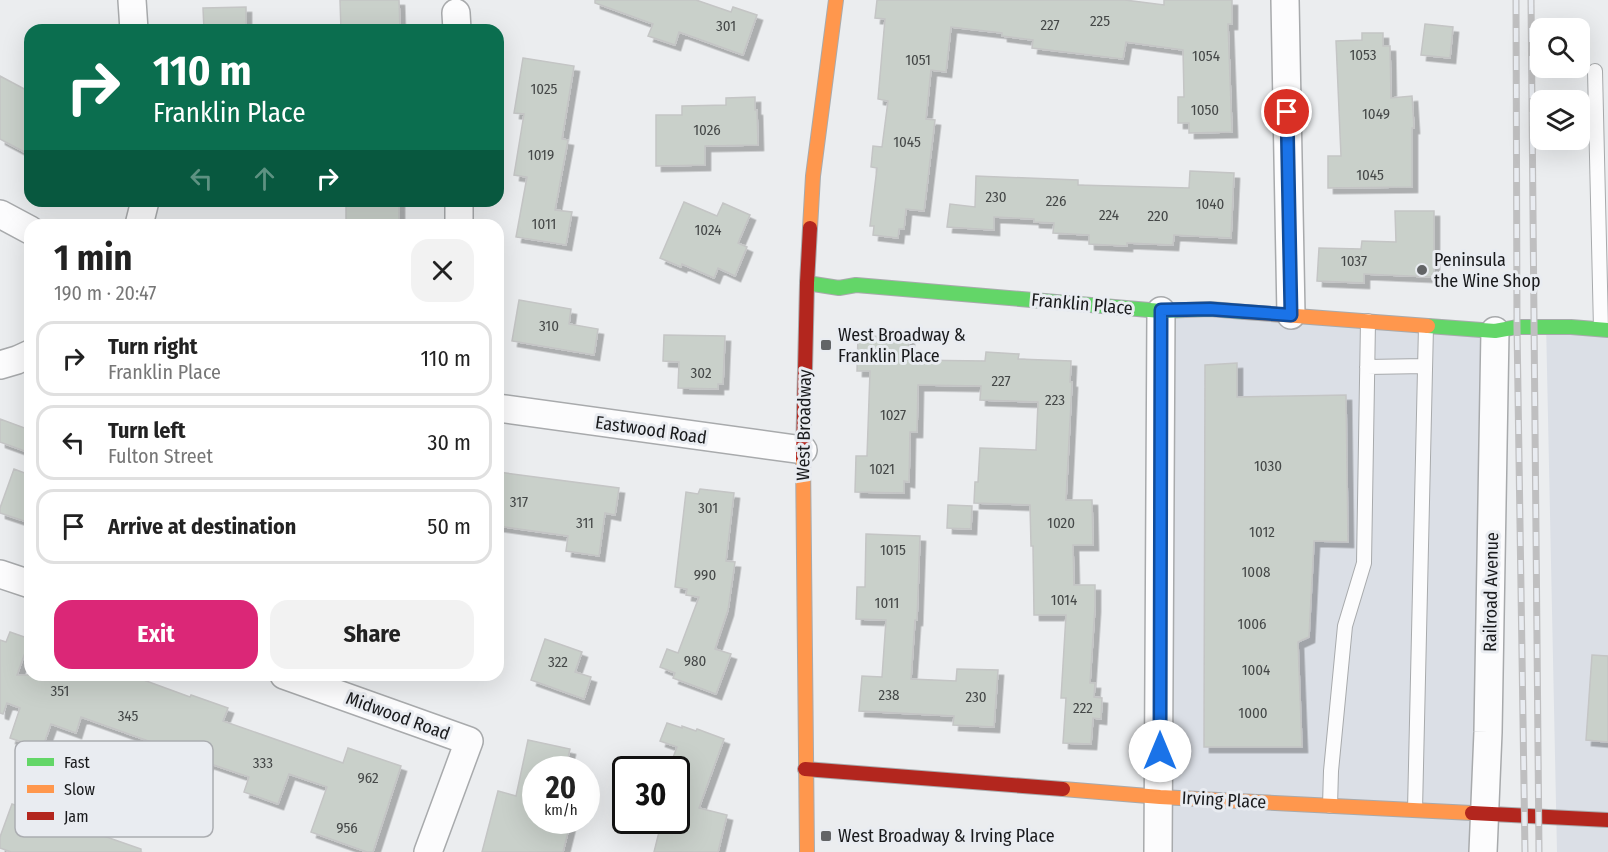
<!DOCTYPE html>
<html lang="en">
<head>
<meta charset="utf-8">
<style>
	body { margin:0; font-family:"Fira Sans Condensed",sans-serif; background:#f2f2f2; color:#222; height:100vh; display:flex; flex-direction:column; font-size:22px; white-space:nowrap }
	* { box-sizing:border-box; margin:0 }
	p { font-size:20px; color:#767676 }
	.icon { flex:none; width:33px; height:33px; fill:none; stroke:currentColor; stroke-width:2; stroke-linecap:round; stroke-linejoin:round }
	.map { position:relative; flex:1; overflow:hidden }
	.sheet { position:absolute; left:24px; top:219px; width:480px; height:462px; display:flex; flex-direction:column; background:#fff; border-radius:18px; box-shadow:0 6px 24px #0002 }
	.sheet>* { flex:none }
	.banner { position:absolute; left:24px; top:24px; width:480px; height:183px; border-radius:18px; box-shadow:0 6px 24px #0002; background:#0b6e4f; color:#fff; overflow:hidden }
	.buttons { position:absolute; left:1530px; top:18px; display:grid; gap:12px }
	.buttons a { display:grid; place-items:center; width:60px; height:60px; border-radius:12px; background:#fff; box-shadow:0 6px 24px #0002; font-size:30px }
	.speed { position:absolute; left:522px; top:756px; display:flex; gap:12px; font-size:30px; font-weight:700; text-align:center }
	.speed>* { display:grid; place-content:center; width:78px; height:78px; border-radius:50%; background:#fff; box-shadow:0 6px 24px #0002; line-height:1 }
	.speed small { font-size:15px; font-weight:400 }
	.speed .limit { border:3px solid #111; border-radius:9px; background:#fff; color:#111 }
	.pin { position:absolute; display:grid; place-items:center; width:51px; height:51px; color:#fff; margin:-26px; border:3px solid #fff; border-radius:50%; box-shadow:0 2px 6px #0007 }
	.me { position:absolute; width:66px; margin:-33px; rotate:0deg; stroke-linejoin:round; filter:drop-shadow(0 0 4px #0008) }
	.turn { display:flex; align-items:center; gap:21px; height:126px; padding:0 30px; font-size:27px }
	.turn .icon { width:78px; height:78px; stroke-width:2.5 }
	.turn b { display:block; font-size:42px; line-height:51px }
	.lanes { display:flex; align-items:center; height:57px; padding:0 30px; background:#0003; justify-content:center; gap:30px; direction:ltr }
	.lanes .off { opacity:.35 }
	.round { display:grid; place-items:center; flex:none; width:63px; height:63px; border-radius:18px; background:#f2f2f2 }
	.overview { display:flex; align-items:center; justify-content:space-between; height:102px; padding:0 30px }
	h1 { font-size:36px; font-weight:700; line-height:45px }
	.primary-button { display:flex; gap:12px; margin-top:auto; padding:12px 30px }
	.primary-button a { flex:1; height:69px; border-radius:18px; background:#db2777; color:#fff; font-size:24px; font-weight:700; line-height:69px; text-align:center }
	.primary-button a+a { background:#f2f2f2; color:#222 }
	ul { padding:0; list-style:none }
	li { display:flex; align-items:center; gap:18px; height:75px; margin:0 12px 9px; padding:0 18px; border:3px solid #e0e0e0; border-radius:18px }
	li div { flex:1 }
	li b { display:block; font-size:22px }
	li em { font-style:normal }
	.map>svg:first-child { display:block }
	.built { fill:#dbdfe6 }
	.building { fill:#c9d0ca; stroke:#c4c5c5; stroke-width:1.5; filter:url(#shadow) }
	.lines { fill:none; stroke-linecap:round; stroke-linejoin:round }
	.lane-casing { stroke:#a8aaac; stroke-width:16 }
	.street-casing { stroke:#a8aaac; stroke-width:30 }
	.fast-casing { stroke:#a8aaac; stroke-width:16 }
	.slow-casing { stroke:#a8aaac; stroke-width:16 }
	.jam-casing { stroke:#a8aaac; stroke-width:16 }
	.lane { stroke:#fcfcfd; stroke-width:14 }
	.street { stroke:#fcfcfd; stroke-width:27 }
	.fast { stroke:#63d668; stroke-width:14 }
	.slow { stroke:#ff974d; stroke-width:14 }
	.jam { stroke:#b3261e; stroke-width:14 }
	.rail-casing { stroke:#bfbfc0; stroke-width:7 }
	.rail { stroke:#e9ecf1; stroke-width:4.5; stroke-dasharray:14; stroke-linecap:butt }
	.route-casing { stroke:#114b97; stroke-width:15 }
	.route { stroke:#1a73e8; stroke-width:10 }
	.poi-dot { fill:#626466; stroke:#e9ecf1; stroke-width:2 }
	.labels { text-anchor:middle; stroke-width:6; stroke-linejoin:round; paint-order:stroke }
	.number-label { font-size:15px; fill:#454848 }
	.poi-label { font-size:18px; fill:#191a1c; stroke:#e9ecf1; text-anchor:start }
	.street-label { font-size:18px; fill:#191a1c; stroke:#e9ecf1 }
	.key { fill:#e9ecf1; stroke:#abadb1; stroke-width:1.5 }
	.key-label { font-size:16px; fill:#191a1c }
</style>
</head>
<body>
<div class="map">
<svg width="1608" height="852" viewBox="0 0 1608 852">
	<defs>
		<filter id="shadow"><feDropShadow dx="5.5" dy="5.5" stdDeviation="0" flood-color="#0004"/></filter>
	</defs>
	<rect width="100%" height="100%" fill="#ebedef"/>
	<path class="built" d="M1161,311L1495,331L1490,852H1157Z
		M1546,321L1608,325V852H1557Z"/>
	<path class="building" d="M340,0H399L400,30H341Z
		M595,0H696L731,12L733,7L757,15L743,55L679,32L675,45L648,36L653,24L595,3Z
		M877,0H1125L1164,5V0H1232V24H1228L1232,132L1189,133V123H1178V97H1184L1183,50L1126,42L1123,59L1032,48L1033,40L1002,36V33L951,27L946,72L931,70L926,119L935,120L924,211L906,209L904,229H899L898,238L873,235L874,226H870L877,168L871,167L873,146L882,147L888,101L878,99L885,19L875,18Z
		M246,7V30H204L203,8Z
		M1425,24L1453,27L1450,58L1421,55Z
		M1362,33H1383V46H1390L1391,98L1412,96L1414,128H1412V187L1328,188V156H1341L1336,41L1362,40Z
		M523,58L574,66L562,139L568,140L555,210L572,212L566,245L516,237L527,177L514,175L524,114L514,113Z
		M0,76L30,92V155L0,139Z
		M755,97V110H757L758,145L705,146V165L656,166V115H682V106L726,105V98Z
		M1190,171L1234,173L1231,238L1174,235L1173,245L1127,243V246L1089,244V235L1053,233L1054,223L1034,222V219L994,217V230L947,227L950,204L975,207L976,176L1078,180V185L1189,188Z
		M346,201H399V225H346Z
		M684,202L717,216L723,203L750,215L738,243L747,247L735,276L718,268L714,278L682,264L681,267L660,258Z
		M1395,211H1434V274H1432V277L1364,274V283L1317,281L1319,248L1361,249L1362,241L1396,242Z
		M519,300L571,309L569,324L598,329L594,355L512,341Z
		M664,335L725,336L723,384H718V389L678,388L679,362L663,361Z
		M858,336L909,337L908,360L985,361L986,352L1019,354L1018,359L1071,361L1070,382H1072L1066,500H1092L1093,545H1073L1074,585H1095V607L1090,683H1095L1094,697L1102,698L1101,719L1093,718L1091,744L1063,743L1066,698H1061L1066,615H1034L1033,546H1031L1030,505L974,503L975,482H978L980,448L1036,450L1038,402L980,400L981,386L918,385L917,432H910L909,482L904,481V493L855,492L856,456H867L870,371H857Z
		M1237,363V397L1346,395L1348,542L1314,541L1309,637L1298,642L1302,747H1204L1205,365Z
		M0,419L30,430V453L0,442Z
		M14,469L30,475V523L0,513V508Z
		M498,472L619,488L615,515L605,513L599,556L566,551L568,536L498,526Z
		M700,489L734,493L726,561L735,562L728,610L715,649L731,654L716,694L673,678L675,673L660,667L667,649L678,653L699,597L686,595L687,589L675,587L686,492L698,494Z
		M948,505L972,506L971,529L947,528Z
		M866,534L920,536L917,620H915L911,679L956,681L957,669L998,670L994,727L953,725L954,716L859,711L862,676L882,677L886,620L856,619L857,587H865Z
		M10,632L30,639L17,675H130L190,697L191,695L228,708L223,721L343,763L348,748L401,766L373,852H367L311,832L327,787L289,774L278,804L244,792L249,777L208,763L203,778L148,759L154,743L81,717L76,733L51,724L42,749L10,738L20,708L7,703L3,714L0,713V640L6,642Z
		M545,639L582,652L575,672L591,677L584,699L531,680Z
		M1592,655L1608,656V742L1586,740Z
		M667,723L682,728V726L696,731L697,729L724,739L699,808L727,815L718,852H654L662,820H676V765L671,763L677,747L660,741Z
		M528,740L570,749L565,770H536V820H571L563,852H482L498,791L516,796Z
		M12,804L141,849V852H11L0,848V837Z"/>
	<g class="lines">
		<g class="lane-casing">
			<path id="lane" d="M1595,71L1601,329
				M1367,367L1425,366
				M1330,806L1331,771L1345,626L1364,563L1368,321
				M1415,810L1426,326"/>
		</g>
		<g class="street-casing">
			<path id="street" d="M132,0L134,30
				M1285,0L1291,315
				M456,13L457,30
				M459,201V225
				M0,214L30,230
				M139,225L145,201
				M0,365L17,360L30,354
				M498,408L803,450
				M0,574L30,584
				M284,675L469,741L428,852
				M1158,852L1161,311
				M1483,852L1488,732L1495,331"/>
		</g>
		<g class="fast-casing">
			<path id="fast" d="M807,283L839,288L856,285L1161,311L1210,309L1245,312
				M1428,326L1495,331L1517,327H1571L1608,330"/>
		</g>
		<g class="slow-casing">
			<path id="slow" d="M810,228L813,176L836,0
				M1245,312L1428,326
				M803,458L807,852
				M1063,789L1160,797L1472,813"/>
		</g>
		<g class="jam-casing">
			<path id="jam" d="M803,458L807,283L810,228
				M805,769L1063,789
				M1472,813L1608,820"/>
		</g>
		<use href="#lane" class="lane"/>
		<use href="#street" class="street"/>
		<use href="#fast" class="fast"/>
		<use href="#slow" class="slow"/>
		<use href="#jam" class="jam"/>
		<g class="rail-casing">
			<path id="rail" d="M1516,0L1517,327L1525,852
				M1531,0L1539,852"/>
		</g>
		<use href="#rail" class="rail"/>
	</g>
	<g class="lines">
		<g class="route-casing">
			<path id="route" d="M1160,751L1161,310L1210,309L1291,315L1287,112"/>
		</g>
		<use href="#route" class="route"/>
	</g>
	<g class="poi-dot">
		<circle cx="1422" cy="270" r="6"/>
		<rect x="820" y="339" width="12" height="12" rx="3"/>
		<rect x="820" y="830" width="12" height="12" rx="3"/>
	</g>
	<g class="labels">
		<g class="number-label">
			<text x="1100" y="26">225</text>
			<text x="1050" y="30">227</text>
			<text x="726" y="31">301</text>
			<text x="1363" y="60">1053</text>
			<text x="1206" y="61">1054</text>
			<text x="918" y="65">1051</text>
			<text x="544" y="94">1025</text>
			<text x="1205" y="115">1050</text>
			<text x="1376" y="119">1049</text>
			<text x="707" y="135">1026</text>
			<text x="907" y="147">1045</text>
			<text x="541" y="160">1019</text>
			<text x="1370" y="180">1045</text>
			<text x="996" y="202">230</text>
			<text x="1056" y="206">226</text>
			<text x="1210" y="209">1040</text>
			<text x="1109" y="220">224</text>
			<text x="1158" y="221">220</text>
			<text x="544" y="229">1011</text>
			<text x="708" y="235">1024</text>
			<text x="1354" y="266">1037</text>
			<text x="549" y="331">310</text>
			<text x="701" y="378">302</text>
			<text x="1001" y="386">227</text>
			<text x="1055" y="405">223</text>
			<text x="893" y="420">1027</text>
			<text x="1268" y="471">1030</text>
			<text x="882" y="474">1021</text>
			<text x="519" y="507">317</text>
			<text x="708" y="513">301</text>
			<text x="585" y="528">311</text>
			<text x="1061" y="528">1020</text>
			<text x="1262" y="537">1012</text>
			<text x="893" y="555">1015</text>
			<text x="1256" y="577">1008</text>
			<text x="705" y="580">990</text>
			<text x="1064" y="605">1014</text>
			<text x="887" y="608">1011</text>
			<text x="1252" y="629">1006</text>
			<text x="695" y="666">980</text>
			<text x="558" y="667">322</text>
			<text x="1256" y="675">1004</text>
			<text x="60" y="696">351</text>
			<text x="889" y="700">238</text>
			<text x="976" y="702">230</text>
			<text x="1083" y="713">222</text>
			<text x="1253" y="718">1000</text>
			<text x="128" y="721">345</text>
			<text x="263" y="768">333</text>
			<text x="368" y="783">962</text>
			<text x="347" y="833">956</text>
		</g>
		<g class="poi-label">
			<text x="1434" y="266">Peninsula<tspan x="1434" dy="21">the Wine Shop</tspan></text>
			<text x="838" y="341">West Broadway &amp;<tspan x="838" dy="21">Franklin Place</tspan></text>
			<text x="838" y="842">West Broadway &amp; Irving Place</text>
		</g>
		<g class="street-label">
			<text transform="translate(1082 304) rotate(5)" y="6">Franklin Place</text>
			<text transform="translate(804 425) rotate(-89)" y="6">West Broadway</text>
			<text transform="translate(651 430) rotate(8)" y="6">Eastwood Road</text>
			<text transform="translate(1491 592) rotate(-89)" y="6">Railroad Avenue</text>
			<text transform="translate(398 716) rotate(20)" y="6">Midwood Road</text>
			<text transform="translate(1224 800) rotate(3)" y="6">Irving Place</text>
		</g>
	</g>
	<rect x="15" y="741" width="198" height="96" rx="9" class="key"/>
	<rect x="27" y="758" width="27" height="8" fill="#63d668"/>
	<rect x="27" y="785" width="27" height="8" fill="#ff974d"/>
	<rect x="27" y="812" width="27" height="8" fill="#b3261e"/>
	<g class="key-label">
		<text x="64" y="768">Fast</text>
		<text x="64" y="795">Slow</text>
		<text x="64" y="822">Jam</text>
	</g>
</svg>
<div class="buttons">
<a><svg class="icon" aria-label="search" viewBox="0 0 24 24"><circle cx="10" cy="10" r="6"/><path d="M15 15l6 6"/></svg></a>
<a><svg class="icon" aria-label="layers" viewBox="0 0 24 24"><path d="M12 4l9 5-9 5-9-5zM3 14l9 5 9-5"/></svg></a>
</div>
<div class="speed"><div>20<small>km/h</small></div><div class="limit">30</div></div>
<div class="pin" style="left:1287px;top:112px;background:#d93025"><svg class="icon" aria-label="arrive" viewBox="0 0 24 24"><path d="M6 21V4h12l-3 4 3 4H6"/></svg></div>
<svg class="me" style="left:1160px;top:751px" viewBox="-20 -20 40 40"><circle r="19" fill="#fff"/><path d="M0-13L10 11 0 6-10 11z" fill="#1a73e8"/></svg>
<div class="banner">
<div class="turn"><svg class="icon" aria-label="right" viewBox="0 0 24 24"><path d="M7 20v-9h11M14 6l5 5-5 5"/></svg><div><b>110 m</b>Franklin Place</div></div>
<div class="lanes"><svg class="icon off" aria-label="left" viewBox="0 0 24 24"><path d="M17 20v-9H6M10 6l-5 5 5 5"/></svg><svg class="icon off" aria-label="ahead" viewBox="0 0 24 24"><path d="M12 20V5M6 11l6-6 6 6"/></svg><svg class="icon" aria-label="right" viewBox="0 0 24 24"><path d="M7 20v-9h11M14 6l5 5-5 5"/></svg></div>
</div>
<section class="sheet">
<div class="overview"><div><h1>1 min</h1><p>190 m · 20:47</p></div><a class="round"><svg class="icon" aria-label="close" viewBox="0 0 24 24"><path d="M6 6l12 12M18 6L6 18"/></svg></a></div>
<ul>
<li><svg class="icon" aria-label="right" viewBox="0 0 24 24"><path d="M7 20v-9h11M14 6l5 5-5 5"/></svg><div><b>Turn right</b><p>Franklin Place</p></div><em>110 m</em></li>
<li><svg class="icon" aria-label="left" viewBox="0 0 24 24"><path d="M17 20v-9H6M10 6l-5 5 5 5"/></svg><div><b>Turn left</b><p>Fulton Street</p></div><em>30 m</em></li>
<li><svg class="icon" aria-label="arrive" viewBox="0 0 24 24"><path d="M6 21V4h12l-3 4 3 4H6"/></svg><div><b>Arrive at destination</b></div><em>50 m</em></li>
</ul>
<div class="primary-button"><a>Exit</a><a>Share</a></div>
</section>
</div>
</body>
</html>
